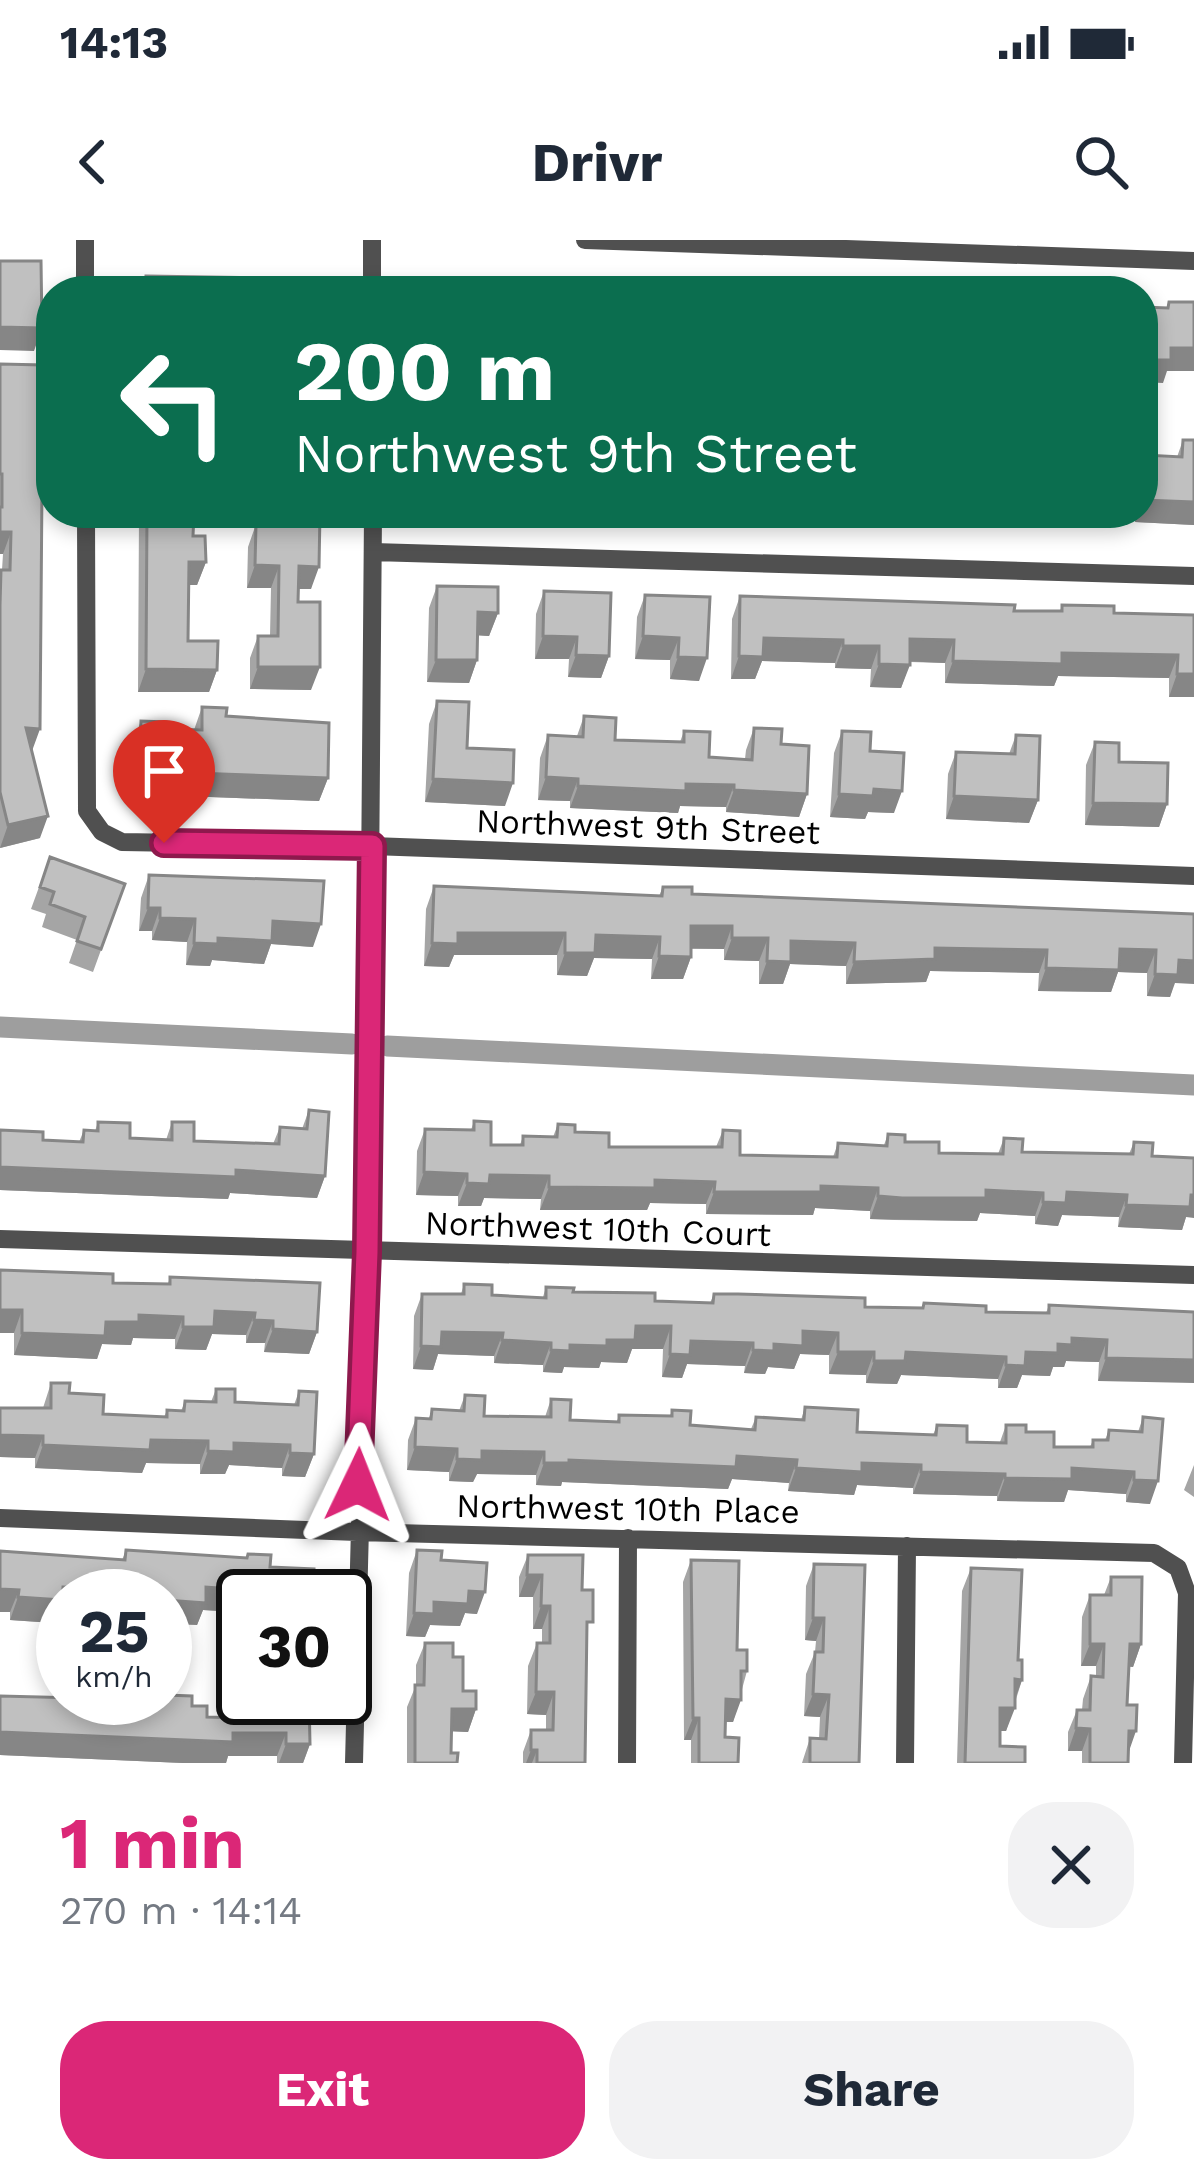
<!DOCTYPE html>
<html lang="en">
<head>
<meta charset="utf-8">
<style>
	body { margin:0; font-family:"Work Sans",sans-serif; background:#f2f2f3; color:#1f2937; height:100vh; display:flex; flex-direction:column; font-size:45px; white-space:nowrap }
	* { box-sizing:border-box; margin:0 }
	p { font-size:39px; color:#747a83 }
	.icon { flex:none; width:66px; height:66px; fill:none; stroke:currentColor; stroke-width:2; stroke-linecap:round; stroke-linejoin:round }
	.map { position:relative; height:1523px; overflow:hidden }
	.details { display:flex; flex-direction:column; background:#fff; flex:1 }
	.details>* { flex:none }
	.top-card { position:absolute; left:36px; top:36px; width:1122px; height:252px; border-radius:48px; box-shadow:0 6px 18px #0003; background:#0b6e4f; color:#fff; overflow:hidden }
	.speed { position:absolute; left:36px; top:1329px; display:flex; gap:24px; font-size:60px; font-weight:700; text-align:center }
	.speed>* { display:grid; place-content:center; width:156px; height:156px; border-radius:50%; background:#fff; box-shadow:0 6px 18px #0003; line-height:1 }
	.speed small { font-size:30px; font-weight:400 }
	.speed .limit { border:6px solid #111; border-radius:18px; background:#fff; color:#111 }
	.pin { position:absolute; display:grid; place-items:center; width:102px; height:102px; color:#fff; margin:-123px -51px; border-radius:50% 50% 50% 0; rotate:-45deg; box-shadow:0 0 12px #0007 }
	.pin .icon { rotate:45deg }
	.me { position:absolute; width:132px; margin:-66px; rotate:2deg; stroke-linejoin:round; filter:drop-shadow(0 0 9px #0008) }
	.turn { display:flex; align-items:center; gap:42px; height:252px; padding:0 60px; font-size:54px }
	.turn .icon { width:156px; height:156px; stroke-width:2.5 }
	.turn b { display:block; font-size:84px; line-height:102px }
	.round { display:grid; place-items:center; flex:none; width:126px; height:126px; border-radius:48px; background:#f2f2f3 }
	.headline { display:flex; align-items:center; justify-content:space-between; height:204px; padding:0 60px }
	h1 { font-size:72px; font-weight:700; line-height:90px; color:#db2777 }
	.primary-button { display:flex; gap:24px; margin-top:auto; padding:24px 60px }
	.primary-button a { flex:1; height:138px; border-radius:48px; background:#db2777; color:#fff; font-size:48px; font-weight:700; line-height:138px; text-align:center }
	.primary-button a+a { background:#f2f2f3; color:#1f2937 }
	.status { display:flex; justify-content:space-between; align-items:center; height:84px; padding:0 60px; background:#fff; direction:ltr }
	.status svg { height:33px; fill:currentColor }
	header { display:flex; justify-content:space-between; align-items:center; height:156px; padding:0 60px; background:#fff; font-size:54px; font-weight:700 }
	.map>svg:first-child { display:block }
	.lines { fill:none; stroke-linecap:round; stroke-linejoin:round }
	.canal { stroke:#9e9e9e; stroke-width:21 }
	.minor { stroke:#505050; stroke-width:18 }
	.wall { fill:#a5a5a5 }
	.shaded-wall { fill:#868686 }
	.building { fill:#c0c0c0; stroke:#868686; stroke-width:3 }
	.route-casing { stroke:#8e194d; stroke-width:30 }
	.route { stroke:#db2777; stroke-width:21 }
	.labels { text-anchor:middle; stroke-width:9; stroke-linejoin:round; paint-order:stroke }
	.street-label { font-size:33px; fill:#000; stroke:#fff }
</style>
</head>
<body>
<div class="status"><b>14:13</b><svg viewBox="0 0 49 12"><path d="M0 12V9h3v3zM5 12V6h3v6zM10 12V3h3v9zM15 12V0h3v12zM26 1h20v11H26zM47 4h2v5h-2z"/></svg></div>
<header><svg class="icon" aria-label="back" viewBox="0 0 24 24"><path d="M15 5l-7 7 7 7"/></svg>Drivr<svg class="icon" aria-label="search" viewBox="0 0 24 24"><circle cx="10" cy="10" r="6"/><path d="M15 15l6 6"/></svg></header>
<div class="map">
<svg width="1194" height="1523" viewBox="0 0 1194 1523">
	<rect width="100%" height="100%" fill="#fff"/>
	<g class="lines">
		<path class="canal" d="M0,787L352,804
			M387,806L1194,845"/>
		<path class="minor" d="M85,0V51
			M372,0V51
			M585,0L1194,21
			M86,273L87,571L102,592L122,602L372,606L1194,636
			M373,312L1194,336
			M0,999L1194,1035
			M0,1278L357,1292L1154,1313L1178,1328L1187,1353L1183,1523
			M354,1523L367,1012L373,273
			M627,1523L628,1298
			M905,1523L907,1306"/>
	</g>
	<path class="wall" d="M0,124L40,598L0,608V332L2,330L3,314H0Z
		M1183,200H1194V285L1135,282V273H1143V221L1145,215L1177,217Z
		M139,273H194L193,296L206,322L197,345H188V401L217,430L209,452H138Z
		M269,273H320L311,349H298V362L311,450L250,449V418L258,396H270L271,348H247L248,307L256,284H269Z
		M437,346L498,373L489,396L478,395L477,420L469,443L427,442L429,368Z
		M544,351L609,416L601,438L568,437L569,419H535L536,374Z
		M645,355L710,357L699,441L670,439V420L635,419L637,377Z
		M740,356L1014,371H1060L1062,365L1114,373L1194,375V457H1169V438L1058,436L1054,446L945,443V423L910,422L901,448L870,447L871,429L835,428V423L762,421L755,439H731L732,379Z
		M437,461L505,566L425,562L429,484Z
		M202,467L226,476L328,538L319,561L131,554L132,504L141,481L166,489L194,490Z
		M584,476L615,500L680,502L684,491L709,517L745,519L746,510L754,488L781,504L807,554L799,577L726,572V567L680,566L678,573L570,568V561L538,560L540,518L548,495L577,496Z
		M842,491L870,511L894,573L868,572L865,579L830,577L834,513Z
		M1016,495L1038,560L1029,583L946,579L948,534L956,512L1009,514Z
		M1095,502L1167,564L1159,587L1085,585L1086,525Z
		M50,617L125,644L93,732L69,723L77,700L42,687L46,674L31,669Z
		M149,635L313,707L271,704L264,724L212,720L210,726L186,725L187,702L152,700V691H139L141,658Z
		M434,646L659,656L663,647L692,654L1194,674L1170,757L1147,756V733L1118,732L1111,752L1038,751L1039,733L930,731L926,742L846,744V726L790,724L783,744H759V721L724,720V709H691V717L683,739H651L652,719L594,718L587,736L557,735V715H454L449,727L424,726L426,669Z
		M309,870L325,936L317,958L230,953L228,959L0,950V890L43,900L79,902L84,890L95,891L98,882L130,898L166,900L172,882L194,901L273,904L280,887L302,889Z
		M474,881L491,905H520L523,896L553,897L558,884L609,907H716L723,890L740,915L833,917L838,903L884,905L888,894L939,913L998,914L1004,898L1022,912L1129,914L1134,902L1152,916L1186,977L1182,990L1118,987L1119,977L1062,975L1058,986L1035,984V976L980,973L977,981L894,980L870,979V971L815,968L813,975L706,974V964L650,963L647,970H540L541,959L484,958L481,966H458V956L416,955L417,911L425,889L471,890Z
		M0,1030L113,1043L168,1044L170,1037L317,1092L309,1114L264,1112L265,1103H246V1095L212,1094L206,1110L175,1109V1099L133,1098L131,1105L102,1104L97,1119L14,1115V1093Z
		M464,1044L492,1055L543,1057L546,1047L573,1052L655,1061L710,1063L714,1054L865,1067L922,1068L924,1063L986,1072L1046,1073L1049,1065L1174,1072L1098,1141L1099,1122L1066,1121L1064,1127H1053L1050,1136L1022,1135L1017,1148H998V1139L901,1135L897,1144L866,1143V1135L829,1134V1115L800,1114L794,1129L768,1127L765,1134L744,1133L745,1126L687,1124L682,1138L662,1137L663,1109H632L627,1123L601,1122L599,1128L564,1127L562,1133L543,1132V1125L494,1123V1116L438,1114L433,1130L413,1129L414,1076L422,1054H461Z
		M51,1143L103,1174L164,1177L167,1170L181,1171L185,1161L211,1162L216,1149L235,1162L294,1165L299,1151L314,1214L305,1237L282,1236V1228L229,1225L225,1234H200V1224L146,1223L142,1233L35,1228V1218L0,1217V1168H43Z
		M465,1155L484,1176L545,1177L551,1159L570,1180L617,1181L619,1175L670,1176L672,1170L690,1185L751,1189L756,1177L801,1180L805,1167L857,1192L933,1195L937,1185L967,1202H1000L1006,1185L1026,1192L1054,1207H1090L1093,1200H1105L1109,1190L1138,1192L1143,1177L1150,1264L1126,1262V1254L1068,1250L1064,1262L997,1261V1256L913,1254V1248L857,1245L854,1255L788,1251L789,1243L732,1239L728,1249L562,1242L561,1246L536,1245V1235L477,1234L473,1242L449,1241V1232L407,1230L408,1200L416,1178H429L432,1169L459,1171Z
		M1194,1225V1257L1184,1250Z
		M126,1310L246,1318L248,1314L313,1356H243V1401L237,1400L238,1372L203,1370L197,1385L165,1356H63V1370L59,1369L54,1383L10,1380V1372L0,1311L122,1320Z
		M417,1310L441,1320L477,1374L465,1373L460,1386L430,1385L425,1397L406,1396L409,1333Z
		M528,1315L582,1350L586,1400L585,1523H523V1512L531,1490H546V1475L527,1474L528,1426L537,1403H542V1389H533V1357H519V1337Z
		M691,1320L747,1431L733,1482H725V1497L738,1523H691V1500H684L683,1342Z
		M814,1324L859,1523H802L810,1498L819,1499L820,1477L804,1476L806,1434L815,1412L816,1401L805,1400L806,1346Z
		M971,1328L1018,1420L1022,1440L1006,1491H1000V1506L1025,1523H957L962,1351Z
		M1111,1337L1141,1404L1133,1427L1129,1426L1127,1465L1128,1523H1082V1511H1068V1492L1077,1470H1082L1083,1459L1091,1436L1096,1437V1426H1081L1082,1377L1090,1355H1104Z
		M425,1403L453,1417L463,1451L476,1469L468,1492L451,1491V1513L457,1523H407V1467L416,1445V1425Z
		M158,1458H165L192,1466L207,1477L238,1478L243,1464H277L279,1458H309L310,1504L303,1523H277V1516H228L226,1523H183L0,1515L157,1460Z"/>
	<path class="shaded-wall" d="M0,87L42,88L34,111L0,110Z
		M1171,108H1194V131H1167L1163,143L1143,142V120Z
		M1143,260L1194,262V285L1135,282L1138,273H1143Z
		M701,273H966L965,277L883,274L880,280Z
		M968,273H1108L1104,286L965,283Z
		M0,292H11L3,314H0Z
		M189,322H206L197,345H180Z
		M255,325L279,326L271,348H247Z
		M299,326L319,327L311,349H290Z
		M478,372L498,373L489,396L470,395Z
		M543,396L577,397L569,419H535Z
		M643,396L679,398L670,420L635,419Z
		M764,398L843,400L835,423L762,421L755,439H731L739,416Z
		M910,399L954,400L945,423L902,421Z
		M843,406H879L871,429L835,428Z
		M1062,413L1178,415L1169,438L1058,436L1054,446L945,443L953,421Z
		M576,415L609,416L601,438L568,437Z
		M678,417L707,418L699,441L670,439Z
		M436,420H477L469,443L427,442Z
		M879,424L910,425L901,448L870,447Z
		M258,427H320L311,450L250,449Z
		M146,429L217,430L209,452H138Z
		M1177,434H1194V457H1169Z
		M26,488L40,489L32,511Z
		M139,531L328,538L319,561L131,554Z
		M546,537L578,539L570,561L538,560Z
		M433,539L513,543L505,566L425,562Z
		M686,544L734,545L726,567L680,566L678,573L570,568L578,546Z
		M874,549L902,551L894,573L868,572L865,579L830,577L839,554Z
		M734,550L807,554L799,577L726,572Z
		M954,556L1038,560L1029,583L946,579Z
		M1093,563L1167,564L1159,587L1085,585Z
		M48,576L40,598L0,608L8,585Z
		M148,668H160L152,691H139Z
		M160,678L195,679L187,702L152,700Z
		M273,681L321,684L313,707L271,704L264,724L212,720L210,726L186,725L194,703Z
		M691,686H732L724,709L683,708Z
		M458,693H565L557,715H454L449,727L424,726L432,703Z
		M596,695L660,697L652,719L594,718L587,736L557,735L565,713Z
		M732,698H768L759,721L724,720Z
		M791,701L855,703L846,726L790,724L783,744H759L767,721Z
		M935,708L1047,710L1039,733L930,731L926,742L846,744L854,722Z
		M1120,709L1156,710L1147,733L1118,732L1111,752L1038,751L1046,728Z
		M659,716L691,717L683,739H651Z
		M1179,720L1194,721V744L1175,743L1170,757L1147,756L1155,734Z
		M0,927L236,930L325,936L317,958L230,953L228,959L0,950Z
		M424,932L467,934L458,956L416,955Z
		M490,935L549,936L541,959L484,958L481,966H458L467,943Z
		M655,940L715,942L706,964L650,963L647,970H540L549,947Z
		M821,946L878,948L870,971L815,968L813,975L706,974L714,952Z
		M986,950L1043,953L1035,976L980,973L977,981L870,979L878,956Z
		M1067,952L1127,955L1119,977L1062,975L1058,986L1035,984L1043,962Z
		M1191,955H1194V978L1186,977L1182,990L1118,987L1126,965Z
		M0,1070H22L14,1093H0Z
		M215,1071L255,1073L246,1095L212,1094L206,1110L175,1109L183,1087Z
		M139,1075L183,1077L175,1099L133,1098L131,1105L102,1104L97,1119L14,1115L22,1093L106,1082Z
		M254,1080L273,1081L265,1103H246Z
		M636,1086H671L663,1109H632L627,1123L601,1122L599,1128L564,1127L562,1133L543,1132L551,1110L607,1100Z
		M273,1089L317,1092L309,1114L264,1112Z
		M803,1091L838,1093L829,1115L800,1114L794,1129L768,1127L765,1134L744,1133L753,1110L774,1104Z
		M442,1092L503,1093L494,1116L438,1114L433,1130L413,1129L421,1106Z
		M1072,1098L1107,1100L1099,1122L1066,1121L1064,1127H1053L1050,1136L1022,1135L1017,1148H998L1006,1125L1026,1112L1058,1104Z
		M502,1100L551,1103L543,1125L494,1123Z
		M691,1101L753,1103L745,1126L687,1124L682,1138L662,1137L670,1114Z
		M838,1112H874L866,1135L829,1134Z
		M906,1112L1006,1117L998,1139L901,1135L897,1144L866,1143L874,1121Z
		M1106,1118L1194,1120V1143L1098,1141Z
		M0,1195L43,1196L35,1218L0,1217Z
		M151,1200L208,1201L200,1224L146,1223L142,1233L35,1228L43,1205Z
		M234,1203L290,1205L282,1228L229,1225L225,1234H200L208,1211Z
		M415,1207L457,1209L449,1232L407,1230Z
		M482,1211L544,1212L536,1235L477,1234L473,1242L449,1241L457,1219Z
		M290,1213L314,1214L305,1237L282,1236Z
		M737,1216L797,1220L789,1243L732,1239L728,1249L562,1242L561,1246L536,1245L544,1223L569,1220Z
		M862,1223L921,1225L913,1248L857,1245L854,1255L788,1251L796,1228Z
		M1072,1228L1134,1232L1126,1254L1068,1250L1064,1262L997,1261L1005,1238Z
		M921,1232L1005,1234L997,1256L913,1254Z
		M1134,1240L1158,1241L1150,1264L1126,1262Z
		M527,1335H542L533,1357H519Z
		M63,1347L97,1348L94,1356H63V1370L59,1369L54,1383L10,1380L18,1357Z
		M206,1347L246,1350L238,1372L203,1370L197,1385L165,1384V1360Z
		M0,1349L19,1350L10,1372H0Z
		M469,1351L485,1352L477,1374L465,1373L460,1386L430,1385L425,1397L406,1396L414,1373L434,1362Z
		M541,1366H550L542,1389H533Z
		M813,1378H824L816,1401L805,1400Z
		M243,1383V1401L237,1400Z
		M1090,1404H1104L1096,1426H1081Z
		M1130,1404H1141L1133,1427L1122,1426Z
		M1015,1439L1022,1440L1014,1462Z
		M536,1452H554L546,1475L527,1474Z
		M813,1454L829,1455L820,1477L804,1476Z
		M726,1459L741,1460L733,1482H718Z
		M1000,1468H1015L1006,1491H992Z
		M452,1469H476L468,1492L443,1491Z
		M693,1478H699L691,1500H684Z
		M1076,1488L1090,1489L1082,1511H1068Z
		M1129,1491H1136L1128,1514Z
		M0,1492L233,1493H286L277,1516H228L226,1523H183L0,1515Z
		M286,1504H310L303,1523H279Z
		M531,1510H537L532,1523H526Z"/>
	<path class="building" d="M0,21H41L42,88L0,87Z
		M146,36L323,39V51H146Z
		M427,41L773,51H427Z
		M1169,62H1194V108H1171V120H1143V67L1168,68Z
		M0,124L43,125L40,489L26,488L48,576L8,585L0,552V365L1,330H10L11,292H0V267H2V234H0Z
		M1183,200H1194V262L1143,260L1145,215L1182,217Z
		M147,273H194L193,296H205L206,322H189L188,401H218L217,430L146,429Z
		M277,273H320L319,327L299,326L298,362H320V427H258V396H278L279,326L255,325L256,284H276Z
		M437,346L498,347V373L478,372L477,420H436Z
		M544,351L611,353L609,416L576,415L577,397L543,396Z
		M645,355L710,357L707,418L678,417L679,398L643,396Z
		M740,356L1015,365L1014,371H1062V365L1114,366V373L1194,375V434H1177L1178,415L1062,413V424L953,421L954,400L910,399V425L879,424V406H843V400L764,398L763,417L739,416Z
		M437,461L469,462L467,508L514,510L513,543L433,539Z
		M202,467L227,468L226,476L329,483L328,538L139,531L141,481L166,482V489L202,490Z
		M584,476L616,478L615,500L684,502V491L710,492L709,517L752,520L754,488L782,489L781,504L809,506L807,554L734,550V545L686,544V551L578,546V539L546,537L548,495L583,497Z
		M842,491L871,492L870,511L904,513L902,551L874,549L873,556L839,554Z
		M1016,495L1040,496L1038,560L954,556L956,512L1015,514Z
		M1095,502L1119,503V522L1168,523L1167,564L1093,563Z
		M50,617L125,644L101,709L77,701L85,677L50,664L54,652L40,647Z
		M149,635L324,641L321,684L273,681L272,701L218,698V704L194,703L195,679L160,678V668H148Z
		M434,646L662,656L663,647H692V654L1194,674V721L1179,720L1178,735L1155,734L1156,710L1120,709L1119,730L1046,728L1047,710L935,708V719L854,722L855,703L791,701V722L767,721L768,698H732V686H691V717L659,716L660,697L596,695L595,713H565V693H458V704L432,703Z
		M309,870L329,872L325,936L236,930V937L0,927V890L43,892V900L83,902L84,890L98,891V882L130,883V898L172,900V882H194V901L279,904L280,887L307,889Z
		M474,881L491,882V905H523V896L557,897L558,884L575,885V892L609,893V907H722L723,890L740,891V915L837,917L838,903L887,906L888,894L905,895V902H939V913L1003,914L1004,898L1023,899L1022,912L1133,914L1134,902L1153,903L1152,916L1194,918V955H1191L1190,967L1126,965L1127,955L1067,952L1066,963L1043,962V953L986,950V958H902L878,956V948L821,946V952H714L715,942L655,940V948L549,947V936L490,935L489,944L467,943V934L424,932L425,889L474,890Z
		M0,1030L113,1034V1043L170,1044V1037L320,1043L317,1092L273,1089V1081L254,1080L255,1073L215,1071L214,1087H183V1077L139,1075V1082H106L105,1096L22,1093V1070H0Z
		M464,1044L492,1045V1055L546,1058V1047L574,1048L573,1052L655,1053V1061L713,1063L714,1054H738L865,1058V1067L923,1068L924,1063L986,1066V1072L1049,1073V1065L1194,1072V1120L1106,1118L1107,1100L1072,1098V1105L1058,1104V1113L1026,1112L1025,1126L1006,1125V1117L906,1112L905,1121H874V1112H838V1093L803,1091V1106L774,1104V1111L753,1110V1103L691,1101L690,1115L670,1114L671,1086H636L635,1100H607V1106L570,1105V1111L551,1110V1103L502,1100L503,1093L442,1092L441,1107L421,1106L422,1054H464Z
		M51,1143H70L69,1153L104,1155L103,1174L167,1177V1170L184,1171L185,1161L216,1162V1149H235V1162L298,1165L299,1151L317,1152L314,1214L290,1213V1205L234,1203V1212L208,1211V1201L151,1200L150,1210L43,1205V1196L0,1195V1168H51Z
		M465,1155L485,1156L484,1176L551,1177V1159L571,1160L570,1180L619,1182V1175L672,1176V1170L691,1171L690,1185L755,1190L756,1177L804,1180L805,1167L858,1170L857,1192L936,1195L937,1185L967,1186V1202L1006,1203V1185H1026V1192H1054V1207H1093V1200H1108L1109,1190L1142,1192L1143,1177L1163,1179L1158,1241L1134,1240V1232L1072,1228V1239L1005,1238V1234L921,1232V1225L862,1223V1232L796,1228L797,1220L737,1216L736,1227L569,1220V1223H544V1212L482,1211V1220L457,1219V1209L415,1207L416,1178L431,1179L432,1169L464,1171Z
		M126,1310L247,1318L248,1314L271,1315L270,1327L314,1329L313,1356H246V1350L206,1347V1363L165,1360V1356H97V1348L63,1347L62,1360L18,1357L19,1350L0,1349V1311L125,1320Z
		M417,1310L442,1311L441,1320L487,1323L485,1352L469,1351L468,1364L434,1362V1374L414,1373Z
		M528,1315H583L582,1350H593V1382H587L585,1523H537V1510H531V1490H553L554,1452H536L537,1403H550V1366H541L542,1335H527Z
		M691,1320L739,1321L737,1410H747V1431H741V1460L726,1459L725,1497L739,1498L738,1523H699V1478H693Z
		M814,1324L865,1325L859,1523H810V1498L826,1499L829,1455L813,1454L815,1412H823L824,1378H813Z
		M971,1328L1022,1330L1018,1420H1022V1440L1015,1439V1468H1000V1506L1025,1507V1523H965Z
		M1111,1337H1142L1141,1404H1130L1127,1465H1137L1136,1491H1129L1128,1523H1090V1489L1076,1488L1077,1470H1090L1091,1436L1103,1437L1104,1404H1090V1355H1111Z
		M425,1403H453V1417H463V1451H476V1469H452L451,1513H458L457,1523H415V1445H424Z
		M165,1455L192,1456V1466H207V1477L243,1478V1464H280V1458H309L310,1504H286V1493H233V1502L0,1492V1456L159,1460V1458H165Z"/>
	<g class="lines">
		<g class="route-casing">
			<path id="route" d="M164,603L372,606L367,1012L358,1245"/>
		</g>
		<use href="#route" class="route"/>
	</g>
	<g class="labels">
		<g class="street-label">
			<text transform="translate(648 586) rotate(2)" y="12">Northwest 9th Street</text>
			<text transform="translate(598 988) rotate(2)" y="12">Northwest 10th Court</text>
			<text transform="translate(628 1268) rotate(1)" y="12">Northwest 10th Place</text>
		</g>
	</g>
</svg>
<div class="speed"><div>25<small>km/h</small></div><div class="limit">30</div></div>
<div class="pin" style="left:164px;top:603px;background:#d93025"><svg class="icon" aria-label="arrive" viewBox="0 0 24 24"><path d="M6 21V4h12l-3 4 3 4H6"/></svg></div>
<svg class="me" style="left:358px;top:1245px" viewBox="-20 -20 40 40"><path d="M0-17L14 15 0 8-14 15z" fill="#db2777" stroke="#fff" stroke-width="4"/></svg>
<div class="top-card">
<div class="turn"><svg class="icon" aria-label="left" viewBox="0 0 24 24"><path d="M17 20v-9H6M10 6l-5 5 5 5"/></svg><div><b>200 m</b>Northwest 9th Street</div></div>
</div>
</div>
<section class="details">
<div class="headline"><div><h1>1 min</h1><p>270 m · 14:14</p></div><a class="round"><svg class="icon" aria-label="close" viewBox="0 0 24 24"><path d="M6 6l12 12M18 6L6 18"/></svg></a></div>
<div class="primary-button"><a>Exit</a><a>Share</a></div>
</section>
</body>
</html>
